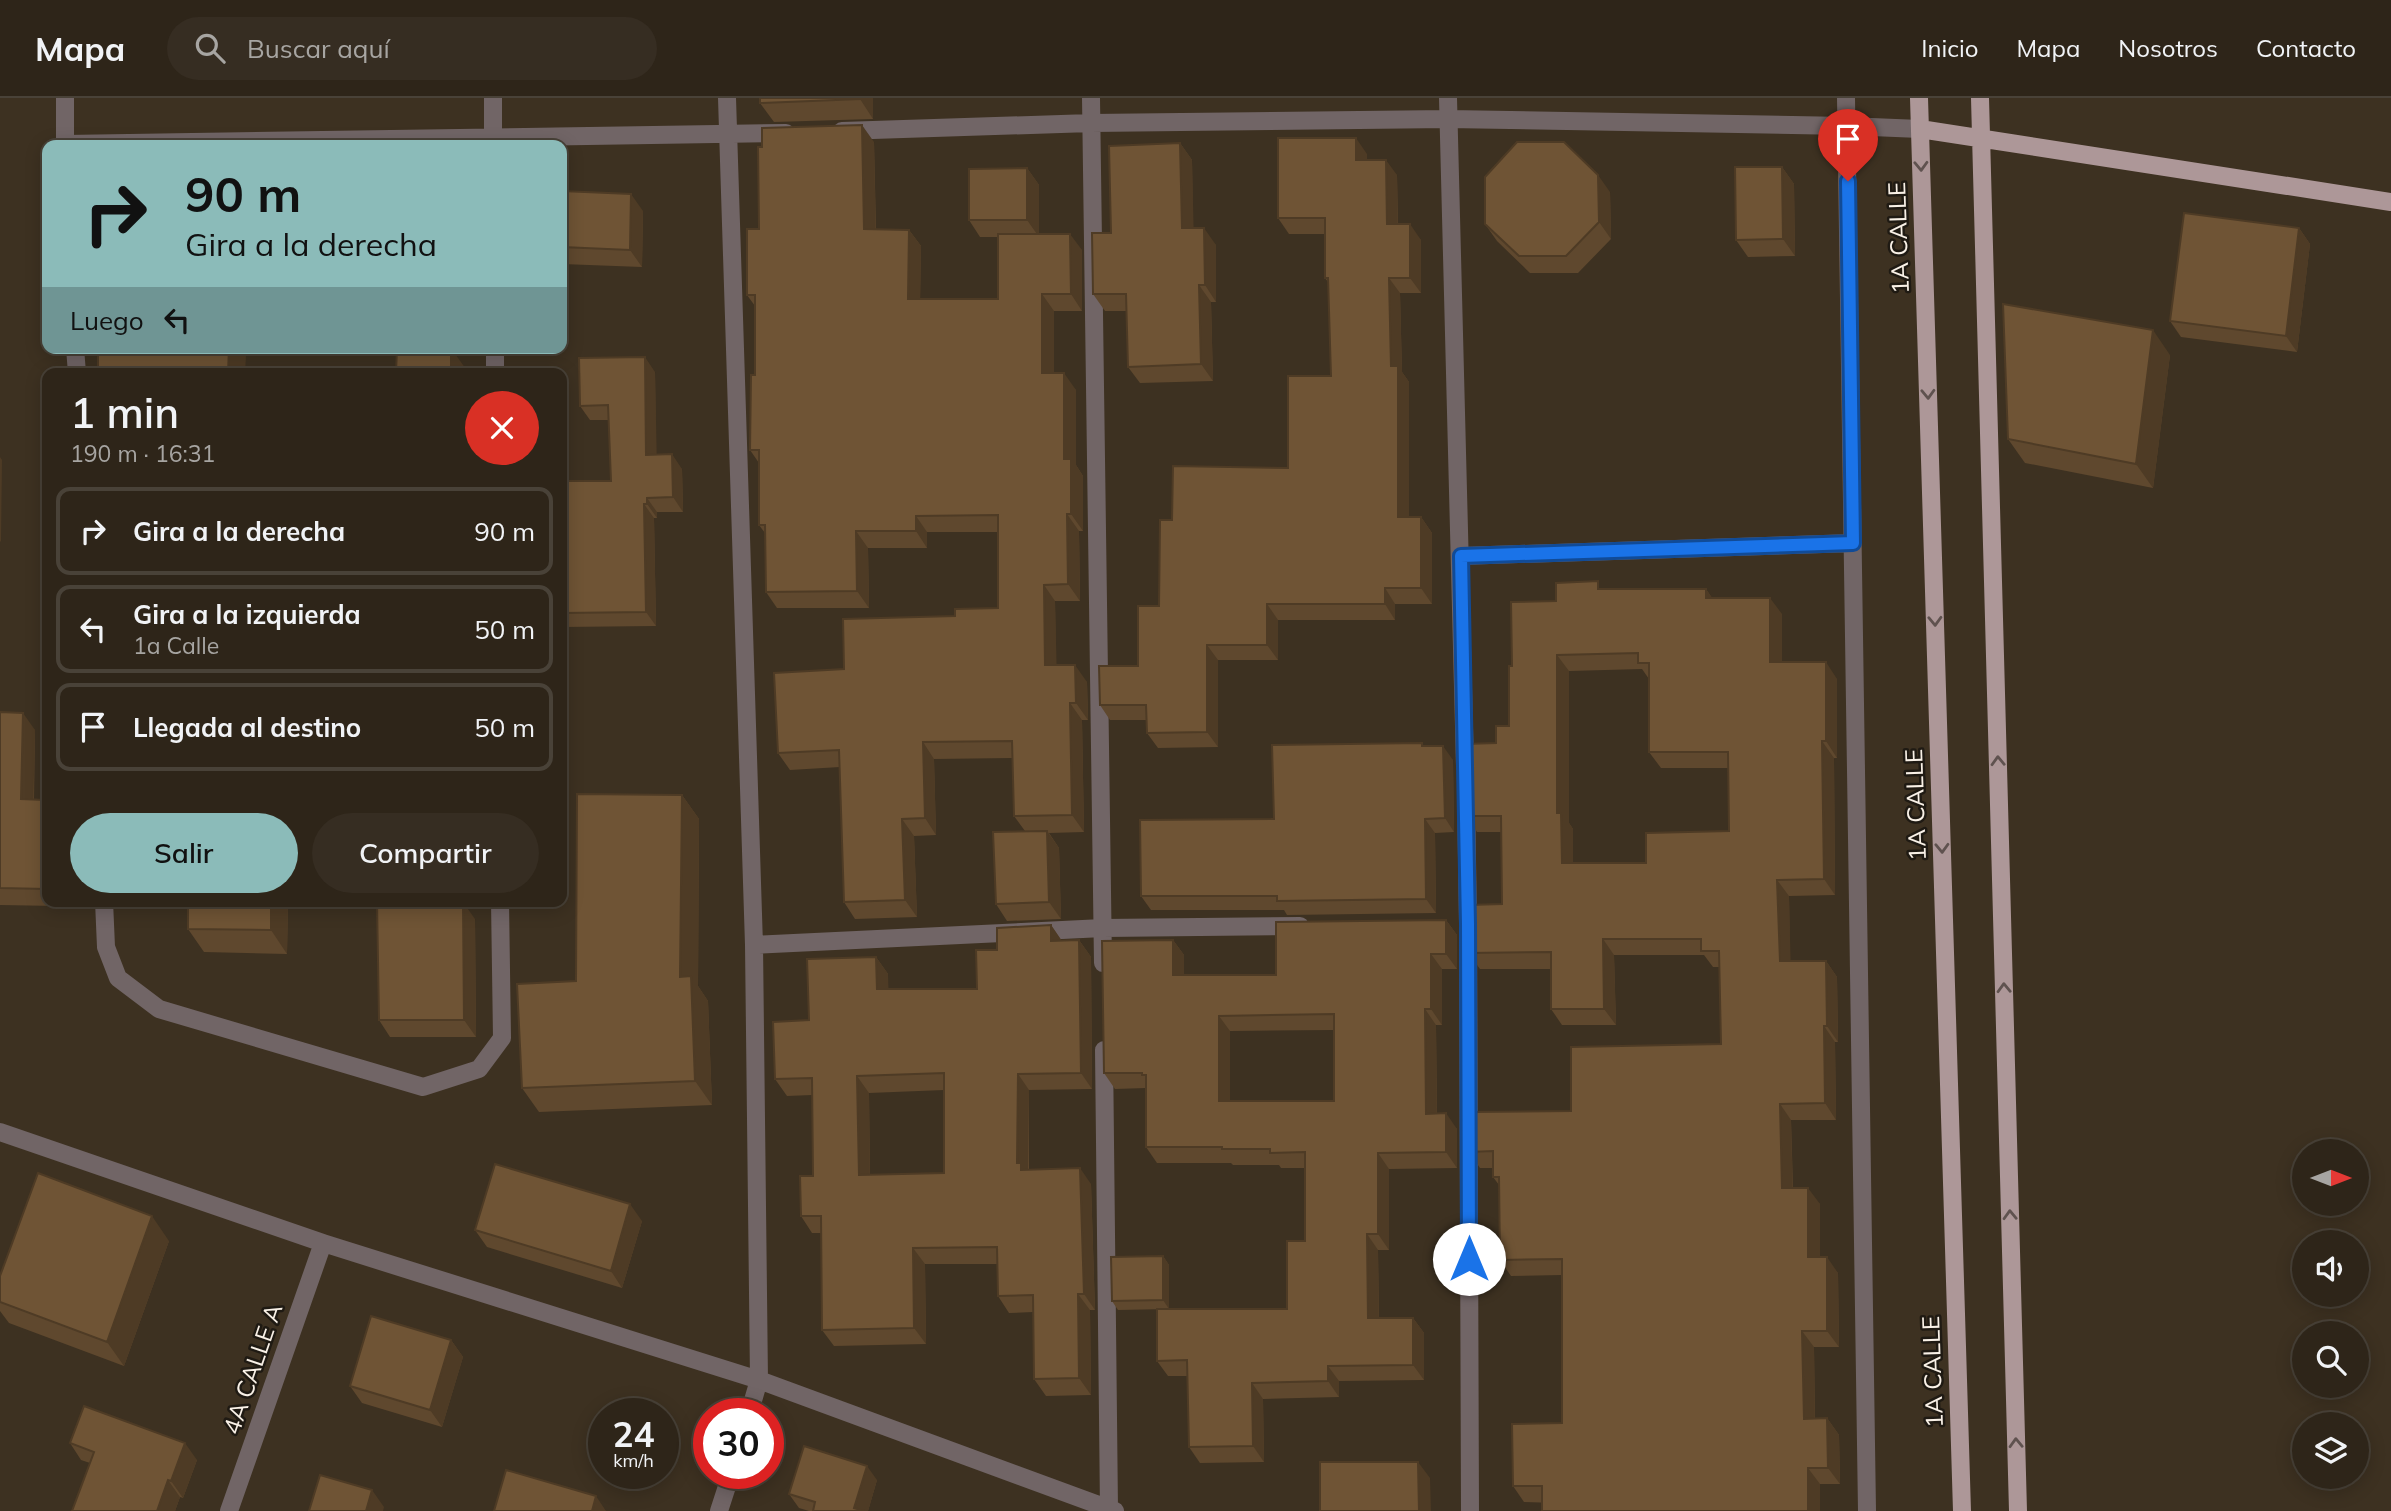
<!DOCTYPE html>
<html lang="es">
<head>
<meta charset="utf-8">
<style>
	body { margin:0; font-family:Mulish,sans-serif; background:#362d22; color:#f1f3f6; height:100vh; display:flex; flex-direction:column; font-size:26px; white-space:nowrap }
	* { box-sizing:border-box; margin:0 }
	p { font-size:23px; color:#a7a5a2 }
	.icon { flex:none; width:38px; height:38px; fill:none; stroke:currentColor; stroke-width:2; stroke-linecap:round; stroke-linejoin:round }
	.map { position:relative; flex:1; overflow:hidden }
	.drawer { position:absolute; left:42px; top:270px; width:525px; height:539px; display:flex; flex-direction:column; background:#2e2519; border-radius:14px; box-shadow:0 4px 18px #0003,0 0 0 2px #494238 }
	.drawer>* { flex:none }
	.top-card { position:absolute; left:42px; top:42px; width:525px; height:214px; border-radius:14px; box-shadow:0 4px 18px #0003,0 0 0 2px #494238; background:#8bbbb9; color:#111; overflow:hidden }
	.needle { width:46px; rotate:90deg }
	.tools { position:absolute; left:2292px; top:1041px; display:grid; gap:14px }
	.tools a { display:grid; place-items:center; width:77px; height:77px; border-radius:50%; background:#2e2519; box-shadow:0 4px 18px #0003,0 0 0 2px #494238; font-size:35px }
	.speed { position:absolute; left:588px; top:1300px; display:flex; gap:14px; font-size:35px; font-weight:700; text-align:center }
	.speed>* { display:grid; place-content:center; width:91px; height:91px; border-radius:50%; background:#2e2519; box-shadow:0 4px 18px #0003,0 0 0 2px #494238; line-height:1 }
	.speed small { font-size:18px; font-weight:400 }
	.speed .limit { border:10px solid #d22; background:#fff; color:#111 }
	.pin { position:absolute; display:grid; place-items:center; width:60px; height:60px; color:#fff; margin:-72px -30px; border-radius:50% 50% 50% 0; rotate:-45deg; box-shadow:0 0 7px #0007 }
	.pin .icon { rotate:45deg }
	.me { position:absolute; width:77px; margin:-38px; rotate:0deg; stroke-linejoin:round; filter:drop-shadow(0 0 5px #0008) }
	.turn { display:flex; align-items:center; gap:24px; height:147px; padding:0 28px; font-size:32px }
	.turn .icon { width:91px; height:91px; stroke-width:2.5 }
	.turn b { display:block; font-size:49px; line-height:60px }
	.then { display:flex; align-items:center; height:66px; padding:0 28px; background:#0003; gap:14px; font-size:26px }
	.round { display:grid; place-items:center; flex:none; width:74px; height:74px; border-radius:37px; background:#362d22 }
	.head { display:flex; align-items:center; justify-content:space-between; height:119px; padding:0 28px }
	h1 { font-size:42px; font-weight:600; line-height:52px }
	.action { display:flex; gap:14px; margin-top:auto; padding:14px 28px }
	.action a { flex:1; height:80px; border-radius:42px; background:#8bbbb9; color:#111; font-size:28px; font-weight:600; line-height:80px; text-align:center }
	.action a+a { background:#362d22; color:#f1f3f6 }
	ul { padding:0; list-style:none }
	li { display:flex; align-items:center; gap:21px; height:88px; margin:0 14px 10px; padding:0 14px; border:4px solid #494238; border-radius:14px }
	li div { flex:1 }
	li b { display:block; font-size:26px }
	li em { font-style:normal }
	header { display:flex; align-items:center; gap:42px; box-sizing:border-box; height:98px; padding:0 35px; background:#2e2519; border-bottom:2px solid #494238 }
	header strong { font-size:33px }
	nav { display:flex; gap:38px; margin-inline-start:auto; font-size:24px }
	.search { width:490px; height:63px; background:#362d22; display:flex; align-items:center; gap:18px; box-sizing:border-box; padding:0 24px; border-radius:38px; color:#a7a5a2; font-size:26px }
	.map>svg:first-child { display:block }
	.lines { fill:none; stroke-linecap:round; stroke-linejoin:round }
	.minor { stroke:#716566; stroke-width:18 }
	.major { stroke:#ad9798; stroke-width:18 }
	.wall { fill:#5f482e; fill-rule:evenodd }
	.shaded-wall { fill:#4e3b25 }
	.building { fill:#6f5435; stroke:#4e3b25; stroke-width:2; fill-rule:evenodd }
	.oneway { stroke:#5f524f }
	.route-casing { stroke:#114b97; stroke-width:18 }
	.route { stroke:#1a73e8; stroke-width:12 }
	.labels { text-anchor:middle; stroke-width:5; stroke-linejoin:round; paint-order:stroke }
	.street-label { font-size:24px; fill:#f9f1e7; stroke:#1f1a13 }
</style>
</head>
<body>
<header>
<strong>Mapa</strong>
<div class="search"><svg class="icon" aria-label="search" viewBox="0 0 24 24"><circle cx="10" cy="10" r="6"/><path d="M15 15l6 6"/></svg>Buscar aquí</div>
<nav><a>Inicio</a><a>Mapa</a><a>Nosotros</a><a>Contacto</a></nav>
</header>
<div class="map">
<svg width="2391" height="1413" viewBox="0 0 2391 1413">
	<rect width="100%" height="100%" fill="#3d3121"/>
	<g class="lines">
		<path class="minor" d="M493,0V47
			M727,0L754,847L759,1282L749,1316
			M1091,0L1103,865
			M1448,0L1465,668
			M1846,0L1867,1413
			M842,33L1091,25L1448,21L1847,28L1920,31
			M65,46L786,35
			M65,47V0
			M75,250L77,275
			M495,250V275
			M1461,458L1853,445
			M1466,696L1468,826L1470,1413
			M104,803L106,849L118,880L159,911L423,989L479,971L502,940L500,803
			M754,847L1103,830L1300,828
			M1104,952L1109,1411
			M0,1034L323,1145L759,1282L1115,1413
			M229,1413L323,1145
			M719,1413L731,1376"/>
		<path class="major" d="M1919,0L1962,1413
			M1980,0L2018,1413
			M1920,31L2391,104"/>
	</g>
	<path class="wall" d="M760,0H873V21L774,24L760,5Z
		M874,44L876,131L909,132L921,148L920,201H998V139H980L969,122L1027,70L1039,87V136L1082,152V213H1054V275L1076,292V367L1083,378V433H1079L1080,503H1055L1056,567L1087,584L1088,622H1082L1084,734L1049,735L1059,750L1061,821L1007,823L996,806L1025,733L1014,718L1012,660L934,661L936,737L914,738L917,819L855,821L844,804L840,669L790,672L778,655L844,571L955,518L998,510V434H927V450H868L869,510H777L766,494L765,435L759,427V365L750,352L755,277V208L747,197L759,131Z
		M1180,45L1192,62L1193,130L1216,147V204H1211L1213,283L1140,285L1128,269L1127,213H1105L1093,196L1111,135Z
		M1367,56V62L1397,77L1398,126L1421,142V195H1400L1402,274L1409,284V419H1421L1432,435V506H1395V522H1278V562H1218V649L1158,650L1147,635V622H1110L1100,607L1138,568L1159,508L1172,422L1288,370L1331,278L1328,184L1325,180V136H1289L1278,120Z
		M1782,69L1794,86L1795,158L1748,159L1736,142Z
		M562,93L643,113L642,169L562,166Z
		M1610,94L1611,141L1578,175H1530L1497,143L1485,126Z
		M2299,130L2310,146L2297,254L2181,239L2170,223Z
		M2170,257L2153,390L2025,365L2008,341Z
		M655,274L656,357L682,371L683,414H657V420H654L656,528L562,529V383H611L609,322H590L580,308Z
		M1603,491H1706L1712,500L1782,516V564L1837,581V660H1834L1835,797L1789,798L1790,863H1826L1837,879L1838,944H1835L1836,1022H1791L1793,1090L1820,1106V1159L1838,1175L1839,1249H1814L1815,1321L1827,1320L1839,1337L1840,1386H1820V1413L1524,1404L1513,1388L1562,1325V1177L1511,1178L1500,1162L1499,1087L1493,1079V1070H1480L1469,1054L1571,1013L1721,946L1720,869H1713L1704,857H1614L1616,927H1562L1551,911V871H1480L1468,855L1502,806L1501,734H1477L1466,718L1496,645L1509,628L1512,568L1556,503ZM1642,571L1649,581V654L1661,670H1728L1729,733L1646,765H1573V731L1569,725V573Z
		M0,614L35,632L34,701L47,703V803H57V808L0,807Z
		M1422,645L1424,648L1453,662L1454,734L1435,735L1436,815L1287,817L1284,812H1151L1141,798L1274,721Z
		M682,697L699,721L698,888L708,903L712,1007L539,1014L522,990L576,883Z
		M288,803L287,856L204,854L188,831Z
		M475,821L476,939H390L379,922Z
		M1446,822L1457,837V871H1442V927H1436L1437,1015L1457,1031V1070L1389,1071V1152H1378L1379,1220H1413L1424,1235V1282L1339,1283V1299L1263,1301L1264,1364L1200,1365L1189,1349L1188,1278H1168L1157,1263L1287,1211L1305,1143V1070H1281L1279,1067H1233L1231,1065H1157L1146,1049V990L1115,991L1104,975L1173,842L1184,857V877H1276ZM1334,932V1003H1230V933Z
		M1051,827L1061,842H1079L1091,859L1092,991L1029,992V1071L1091,1086L1095,1212H1090L1091,1297L1046,1298L1034,1281L1033,1214L1009,1215L998,1198L997,1166H925L926,1246L834,1248L822,1232L821,1135H812L801,1118L813,1078L812,997L787,998L775,981L876,859L888,876V891H977L997,852ZM944,992V1075L870,1077L869,995Z
		M642,1123L622,1190L487,1149L475,1132Z
		M169,1143L124,1268L9,1225L0,1213V1178Z
		M1163,1158L1169,1167V1211L1118,1212L1112,1203Z
		M451,1242L463,1259L442,1329L362,1305L350,1288Z
		M70,1345L197,1362L183,1400L180,1399L175,1413H72L90,1365L81,1362Z
		M877,1382L868,1413H809L799,1410L789,1396Z"/>
	<path class="shaded-wall" d="M860,0H873V21L860,1Z
		M862,27L874,44L876,148L864,131Z
		M1356,40L1367,56V77L1356,62Z
		M1180,45L1192,62L1194,147L1182,130Z
		M1386,62L1397,77L1398,142L1387,126Z
		M1782,69L1794,86L1795,158L1783,141Z
		M1027,70L1039,87V139L1027,122Z
		M1598,77L1610,94L1611,141L1599,124Z
		M631,96L643,113L642,169L630,152Z
		M1410,126L1421,142V195L1410,180Z
		M1204,130L1216,147V204L1205,187Z
		M2299,130L2310,146L2297,254L2286,238Z
		M909,132L921,148L920,218L908,201Z
		M1070,136L1082,152V213L1071,196Z
		M1389,180L1400,195L1402,274L1409,284V435L1398,419L1391,268Z
		M1199,187L1211,204L1213,283L1201,266Z
		M1042,196L1054,213V292L1042,275Z
		M2153,232L2170,257L2153,390L2136,366Z
		M229,250H240L246,258L245,275H228Z
		M451,250L468,274V275H451Z
		M645,259L655,274L657,371L646,357Z
		M1064,275L1076,292V367L1083,378V433L1071,416L1064,361Z
		M672,356L682,371L683,414L673,399Z
		M0,359L2,362L1,444L0,443Z
		M647,400L657,414V420L647,406Z
		M644,406L654,420L656,528L646,514Z
		M1067,416L1079,433L1080,503L1068,486Z
		M916,418L927,434V450L916,433Z
		M1421,419L1432,435V506L1421,490Z
		M856,433L868,450L869,510L857,493Z
		M1044,487L1055,503L1057,584L1045,567Z
		M1385,490L1395,506V522L1385,506Z
		M1706,491L1717,507L1706,500Z
		M1770,500L1782,516V581L1770,564Z
		M1267,506L1278,522V562L1267,547Z
		M1207,547L1218,562V649L1207,634Z
		M1557,557L1569,573V725L1573,731V781L1562,765L1557,715Z
		M1826,564L1837,581V660L1826,643Z
		M1075,567L1087,584L1088,622L1076,605Z
		M1070,605L1082,622L1084,734L1072,717Z
		M23,615L35,632L33,718L21,701Z
		M1822,643L1834,660L1835,797L1824,781Z
		M923,644L934,661L936,737L925,720Z
		M1443,648L1453,662L1454,734L1445,720Z
		M682,697L699,721L698,888L708,903L712,1007L695,983L680,879Z
		M46,702L47,703V793L46,791Z
		M902,721L914,738L917,819L905,802Z
		M1425,721L1435,735L1436,815L1426,801Z
		M1047,733L1059,750L1061,821L1049,804Z
		M1777,782L1789,798L1791,880L1780,863Z
		M271,803H288L287,856L271,832Z
		M463,804L475,821L476,939L464,922Z
		M1446,822L1457,837V871L1446,856Z
		M1051,827L1062,843H1051Z
		M1603,841L1614,857L1616,927L1604,911Z
		M1079,842L1091,859L1092,991L1081,975Z
		M1173,842L1184,857V893L1173,877Z
		M1431,856L1442,871V927L1431,911Z
		M876,859L888,876L889,908L877,891Z
		M1826,863L1837,879L1838,944L1827,928Z
		M1425,911L1436,927L1437,1031L1426,1016Z
		M1219,918L1230,933V1018L1219,1003Z
		M1824,928L1835,944L1836,1022L1825,1005Z
		M1018,976L1029,992L1028,1076L1033,1088L1017,1065Z
		M857,978L869,995L870,1093L859,1077Z
		M1780,1006L1791,1022L1793,1106L1782,1090Z
		M1446,1015L1457,1031V1070L1446,1054Z
		M1378,1055L1389,1071V1152L1378,1136Z
		M1080,1070L1091,1086L1095,1212L1084,1196Z
		M1808,1090L1820,1106V1175L1808,1159Z
		M630,1106L642,1123L622,1190L611,1173Z
		M152,1118L169,1143L124,1268L107,1244Z
		M1367,1136L1378,1152L1379,1236L1368,1220Z
		M913,1150L925,1166L926,1246L914,1230Z
		M1163,1158L1169,1167V1211L1163,1202Z
		M1827,1159L1838,1175L1839,1249L1827,1233Z
		M1078,1196L1090,1212L1091,1297L1079,1280Z
		M1413,1220L1424,1235V1282L1413,1267Z
		M1802,1233L1814,1249L1815,1337L1804,1321Z
		M451,1242L463,1259L442,1329L430,1312Z
		M1328,1268L1339,1283V1299L1328,1283Z
		M1252,1285L1263,1301L1264,1364L1253,1348Z
		M1827,1320L1839,1337L1840,1386L1828,1370Z
		M185,1345L197,1362L183,1400L171,1383Z
		M1418,1364L1430,1380L1431,1413H1419Z
		M867,1368L877,1382L868,1413H856L854,1410Z
		M1808,1370L1820,1386V1413H1808Z
		M168,1382L180,1399L175,1413H157Z
		M372,1392L384,1409L383,1413H366Z
		M596,1398L606,1413H592Z"/>
	<path class="building" d="M760,0H860V1L760,5Z
		M862,27L864,131L909,132L908,201H998V136H1070L1071,196H1042V275H1064V361H1071V416H1067L1068,486L1044,487L1045,567H1075L1076,605H1070L1072,717L1014,718L1012,643L923,644L925,720L902,721L905,802L844,804L839,652L778,655L774,575L844,571L843,521L955,518V511L998,510V417L916,418V433H856L857,493L766,494L765,427H759V352H750L751,277H755V197H747V131H759L758,49H762V30Z
		M1278,40H1356V62H1386L1387,126H1410V180H1389L1391,268H1398V419H1421V490H1385V506H1267V547H1207V634L1147,635L1146,607H1100L1099,568H1138V508H1159L1160,422H1172L1173,368L1288,370V278H1331L1328,180H1325V120H1278Z
		M1517,44H1564L1598,77L1599,124L1566,158H1519L1485,126V79Z
		M1180,45L1182,130H1204L1205,187H1199L1201,266L1128,269L1126,196H1093L1092,135H1111L1109,48Z
		M1735,69H1782L1783,141L1736,142Z
		M1027,70V122H969V71Z
		M562,93L631,96L630,152L562,149Z
		M2184,115L2299,130L2286,238L2170,223Z
		M2003,206L2153,232L2136,366L2008,341Z
		M98,250H229L228,275H98Z
		M397,250H451V275H396Z
		M645,259L646,357L672,356L673,399L647,400V406H644L646,514L562,515V383H611L608,307L580,308L579,260Z
		M1598,483V491H1706V500H1770V564H1826V643H1822L1824,781L1777,782L1780,863H1826L1827,928H1824L1825,1005L1780,1006L1782,1090H1808V1159H1827V1233H1802L1804,1321L1827,1320L1828,1370H1808V1413H1542V1388H1513L1512,1326L1562,1325V1161L1500,1162L1499,1079H1493V1053L1469,1054V1014L1571,1013V949L1721,946L1719,853H1701V841H1603L1604,911H1551V854L1468,855V807L1502,806L1501,718H1466L1464,646L1496,645V628H1509V568H1512L1511,504L1556,503V485ZM1638,555V565H1649V654H1728L1729,733L1646,735V765H1562L1561,715H1557V557Z
		M0,614L23,615L21,701L46,702V791L0,790Z
		M1422,645V648H1443L1445,720L1425,721L1426,801L1277,803V798H1141L1140,722L1274,721L1272,647Z
		M577,696L682,697L680,879L691,878L695,983L522,990L517,886L576,883Z
		M1047,733L1049,804L996,806L993,734Z
		M188,803H271V832L188,831Z
		M377,804H463L464,922H379Z
		M1446,822V856H1431V911H1425L1426,1016L1446,1015V1054L1378,1055V1136H1367L1368,1220H1413V1267L1328,1268V1283L1252,1285L1253,1348L1189,1349L1187,1262L1157,1263V1211H1287V1143H1305V1054L1270,1055V1051H1222V1049H1146V977H1142V975H1104L1102,843L1173,842V877H1276V824ZM1334,916V1003H1219V918Z
		M1051,827V843L1079,842L1081,975L1018,976L1017,1065H1021V1072L1080,1070L1084,1196H1078L1079,1280L1034,1281L1033,1197L998,1198L997,1149L913,1150L914,1230L822,1232L821,1118H801L800,1078H813L812,980L775,981L773,924L809,922L807,861L876,859L877,891H977L976,852H997V830ZM944,975V1075L859,1077L857,978Z
		M495,1066L630,1106L611,1173L475,1132Z
		M38,1075L152,1118L107,1244L0,1204V1178Z
		M1163,1158V1202L1112,1203L1111,1159Z
		M371,1218L451,1242L430,1312L350,1288Z
		M84,1308L185,1345L171,1383L168,1382L157,1413H72L94,1354L70,1345Z
		M804,1348L867,1368L854,1410L864,1413H813L815,1404L789,1396Z
		M1320,1364H1418L1419,1413H1320Z
		M506,1372L596,1398L592,1413H494Z
		M320,1377L372,1392L366,1413H309Z"/>
	<defs><path id="oneway-chevron" d="M-2-3.5L2.5 0L-2 3.5" fill="none" stroke-width="1.6" stroke-linecap="round" stroke-linejoin="round" transform="scale(1.75)"/></defs>
	<g class="oneway">
		<use href="#oneway-chevron" transform="translate(1921 68) rotate(88)"/>
		<use href="#oneway-chevron" transform="translate(1928 296) rotate(88)"/>
		<use href="#oneway-chevron" transform="translate(1935 523) rotate(88)"/>
		<use href="#oneway-chevron" transform="translate(1998 663) rotate(-92)"/>
		<use href="#oneway-chevron" transform="translate(1942 750) rotate(88)"/>
		<use href="#oneway-chevron" transform="translate(2004 890) rotate(-92)"/>
		<use href="#oneway-chevron" transform="translate(2010 1117) rotate(-92)"/>
		<use href="#oneway-chevron" transform="translate(2016 1345) rotate(-92)"/>
	</g>
	<g class="lines">
		<g class="route-casing">
			<path id="route" d="M1469,1161L1468,826L1461,458L1853,445L1848,83"/>
		</g>
		<use href="#route" class="route"/>
	</g>
	<g class="labels">
		<g class="street-label">
			<text transform="translate(1899 140) rotate(-92)" y="8">1A CALLE</text>
			<text transform="translate(1916 707) rotate(-92)" y="8">1A CALLE</text>
			<text transform="translate(253 1271) rotate(-71)" y="8">4A CALLE A</text>
			<text transform="translate(1933 1274) rotate(-92)" y="8">1A CALLE</text>
		</g>
	</g>
</svg>
<div class="tools">
<a><svg class="needle" viewBox="-14 -14 28 28"><path d="M0-13l5 13h-10z" fill="#e53935"/><path d="M0 13l5-13h-10z" fill="#a7a5a2"/></svg></a>
<a><svg class="icon" aria-label="sound" viewBox="0 0 24 24"><path d="M4 9h4l5-4v14l-5-4H4zM17 9q2 3 0 6"/></svg></a>
<a><svg class="icon" aria-label="search" viewBox="0 0 24 24"><circle cx="10" cy="10" r="6"/><path d="M15 15l6 6"/></svg></a>
<a><svg class="icon" aria-label="layers" viewBox="0 0 24 24"><path d="M12 4l9 5-9 5-9-5zM3 14l9 5 9-5"/></svg></a>
</div>
<div class="speed"><div>24<small>km/h</small></div><div class="limit">30</div></div>
<div class="pin" style="left:1848px;top:83px;background:#d93025"><svg class="icon" aria-label="arrive" viewBox="0 0 24 24"><path d="M6 21V4h12l-3 4 3 4H6"/></svg></div>
<svg class="me" style="left:1469px;top:1161px" viewBox="-20 -20 40 40"><circle r="19" fill="#fff"/><path d="M0-13L10 11 0 6-10 11z" fill="#1a73e8"/></svg>
<div class="top-card">
<div class="turn"><svg class="icon" aria-label="right" viewBox="0 0 24 24"><path d="M7 20v-9h11M14 6l5 5-5 5"/></svg><div><b>90 m</b>Gira a la derecha</div></div>
<div class="then">Luego<svg class="icon" aria-label="left" viewBox="0 0 24 24"><path d="M17 20v-9H6M10 6l-5 5 5 5"/></svg></div>
</div>
<section class="drawer">
<div class="head"><div><h1>1 min</h1><p>190 m · 16:31</p></div><a class="round" style="background:#d93025;color:#fff"><svg class="icon" aria-label="close" viewBox="0 0 24 24"><path d="M6 6l12 12M18 6L6 18"/></svg></a></div>
<ul>
<li><svg class="icon" aria-label="right" viewBox="0 0 24 24"><path d="M7 20v-9h11M14 6l5 5-5 5"/></svg><div><b>Gira a la derecha</b></div><em>90 m</em></li>
<li><svg class="icon" aria-label="left" viewBox="0 0 24 24"><path d="M17 20v-9H6M10 6l-5 5 5 5"/></svg><div><b>Gira a la izquierda</b><p>1a Calle</p></div><em>50 m</em></li>
<li><svg class="icon" aria-label="arrive" viewBox="0 0 24 24"><path d="M6 21V4h12l-3 4 3 4H6"/></svg><div><b>Llegada al destino</b></div><em>50 m</em></li>
</ul>
<div class="action"><a>Salir</a><a>Compartir</a></div>
</section>
</div>
</body>
</html>
